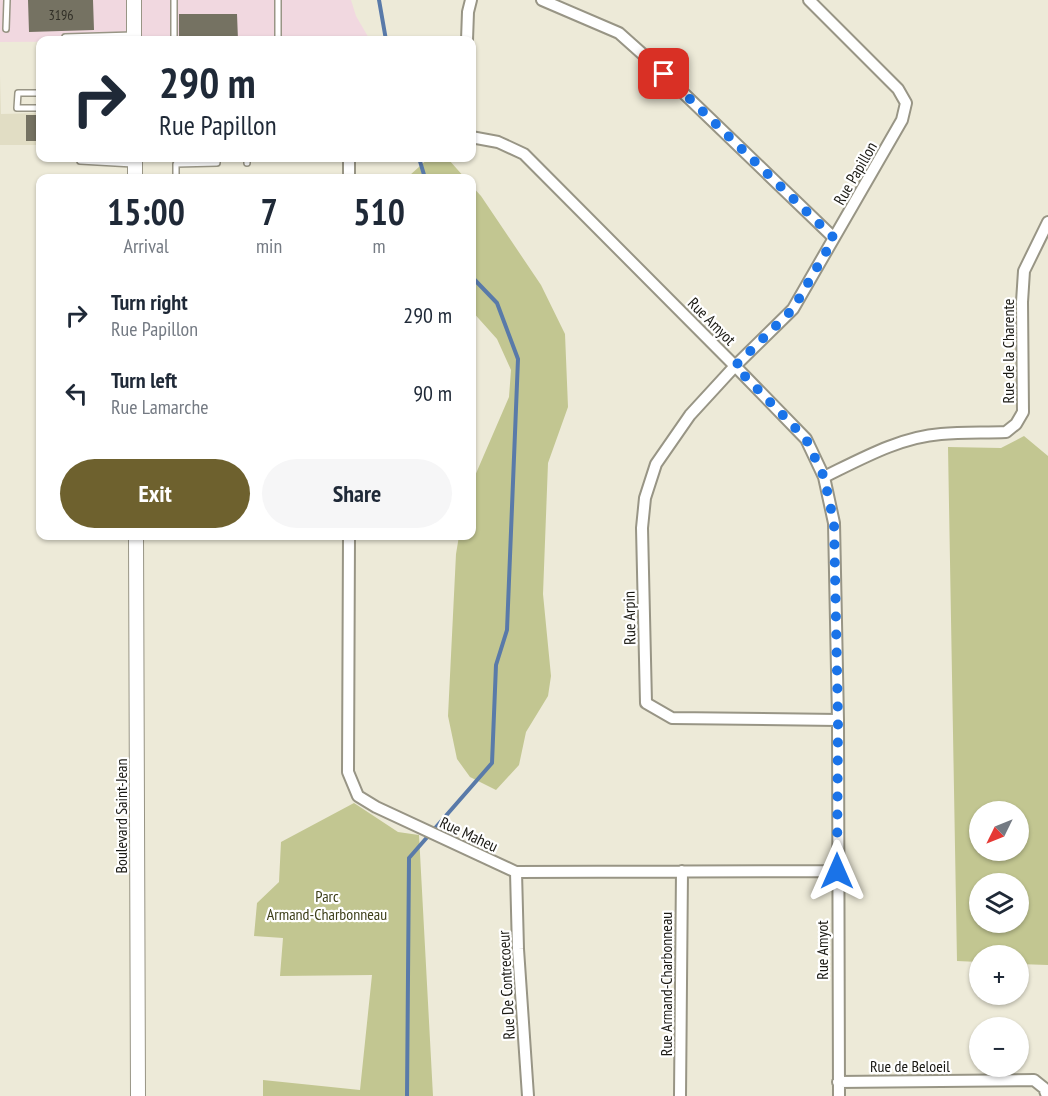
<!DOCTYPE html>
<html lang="en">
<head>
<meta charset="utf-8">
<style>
	body { margin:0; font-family:"PT Sans Narrow",sans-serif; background:#f6f6f7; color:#1f2937; height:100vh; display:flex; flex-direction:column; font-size:22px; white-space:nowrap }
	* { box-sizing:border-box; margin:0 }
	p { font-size:20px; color:#747a83 }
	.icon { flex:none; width:33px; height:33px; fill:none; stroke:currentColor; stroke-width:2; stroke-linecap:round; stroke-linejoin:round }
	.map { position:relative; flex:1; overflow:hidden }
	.side { position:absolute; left:36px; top:174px; width:440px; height:366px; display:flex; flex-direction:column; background:#fff; border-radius:12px; box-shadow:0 2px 4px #0004 }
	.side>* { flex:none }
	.guide { position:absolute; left:36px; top:36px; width:440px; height:126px; border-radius:12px; box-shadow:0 2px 4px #0004; background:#fff; color:#1f2937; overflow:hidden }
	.needle { width:39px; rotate:227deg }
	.buttons { position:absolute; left:969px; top:801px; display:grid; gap:12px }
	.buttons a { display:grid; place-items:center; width:60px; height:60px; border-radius:50%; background:#fff; box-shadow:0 2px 4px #0004; font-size:30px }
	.pin { position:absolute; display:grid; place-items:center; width:51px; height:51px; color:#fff; margin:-26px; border-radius:12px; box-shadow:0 3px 9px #0006 }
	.me { position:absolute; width:66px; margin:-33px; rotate:0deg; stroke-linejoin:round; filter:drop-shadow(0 0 4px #0008) }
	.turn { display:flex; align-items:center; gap:21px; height:126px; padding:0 24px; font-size:27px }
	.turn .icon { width:78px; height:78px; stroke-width:2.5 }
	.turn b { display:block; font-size:42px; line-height:51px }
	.eta { display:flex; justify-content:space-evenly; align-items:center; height:102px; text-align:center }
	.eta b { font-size:36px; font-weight:700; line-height:42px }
	.action { display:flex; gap:12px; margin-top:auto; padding:12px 24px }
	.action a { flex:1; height:69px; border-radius:36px; background:#6e612e; color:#fff; font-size:24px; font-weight:700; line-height:69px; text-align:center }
	.action a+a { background:#f6f6f7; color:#1f2937 }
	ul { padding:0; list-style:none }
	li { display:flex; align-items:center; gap:18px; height:78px; padding:0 24px }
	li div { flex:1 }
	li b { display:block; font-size:22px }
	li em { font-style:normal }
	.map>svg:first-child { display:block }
	.commercial { fill:#f1d8e0 }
	.built { fill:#e1ddc4 }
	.green { fill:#c2c691; fill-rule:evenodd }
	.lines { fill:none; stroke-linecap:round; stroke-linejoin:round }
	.stream { stroke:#597aa9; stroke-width:4 }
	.building { fill:#757262 }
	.lane-casing { stroke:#989585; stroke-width:8 }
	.street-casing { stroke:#989585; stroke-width:14 }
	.secondary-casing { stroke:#989585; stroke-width:16 }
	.lane { stroke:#fff; stroke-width:5 }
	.street { stroke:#fff; stroke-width:10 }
	.secondary { stroke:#fff; stroke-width:14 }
	.route { stroke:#1a73e8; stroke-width:10; stroke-dasharray:0 18 }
	.labels { text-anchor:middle; stroke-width:4.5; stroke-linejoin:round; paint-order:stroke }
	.number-label { font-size:14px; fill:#312f27 }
	.street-label { font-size:16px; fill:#1a1913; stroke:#fff }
	.park-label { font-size:16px; fill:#3d3f19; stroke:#fff }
</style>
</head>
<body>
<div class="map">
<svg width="1048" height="1096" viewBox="0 0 1048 1096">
	<rect width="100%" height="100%" fill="#edead8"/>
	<path class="commercial" d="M0,0H351L356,16L370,40L0,42Z"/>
	<path class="built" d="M0,76L1,114L40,113V145H0Z"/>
	<path class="green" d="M429,158L449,160L465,178H411L410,175Z
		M471,185L481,196L541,285L565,334L568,407L548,463L543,594L551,676L548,696L526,732L519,765L496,790L470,777L457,759L448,716L456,554L459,536H471V485L509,397L511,370L497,339L471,310Z
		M1024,436L1048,456V965L1019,964L1018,956H980L979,962L957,961L948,447L1001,448ZM980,812H1018V850H980ZM980,884H1018V922H980Z
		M354,803L398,832L419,835L433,1096H263V1080L360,1090L372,975L280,976L283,938L254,936L257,903L279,882L281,842Z"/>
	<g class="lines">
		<path class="stream" d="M379,0L386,40
			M419,158L425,178
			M407,1096L409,858L492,763L496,665L507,630L518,359L497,303L471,276"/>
	</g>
	<path class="building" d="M28,0H93L94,30L29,32Z
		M179,14H237L238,40H179Z
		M26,115H40V141H26Z"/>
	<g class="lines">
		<g class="lane-casing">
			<path id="lane" d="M174,0V40
				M6,29L7,0
				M65,37L133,35
				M278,40V0
				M40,93H18L17,108H40
				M80,158V161L133,164
				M247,163V158
				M176,178V164L217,163V158"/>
		</g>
		<g class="street-casing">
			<path id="street" d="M542,0L619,33L647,58L834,238
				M809,0L898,89L906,103L902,120L793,309L735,366L690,415L656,464L645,498L642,528L646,703L672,718L838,720
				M467,40L468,12L471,0
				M471,137L498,142L524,154L735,366L806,439L824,477L834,523L838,720L839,1096
				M349,178V158
				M824,477C861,459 900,437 941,434C963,432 985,433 1006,432L1016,424L1023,412L1022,302L1024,271L1048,222
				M349,536L348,772L358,796L376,807L516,872L837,871
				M516,872L518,949L528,1096
				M838,1082L1034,1080L1044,1088L1047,1096
				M680,1096L682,871"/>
		</g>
		<g class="secondary-casing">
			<path id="secondary" d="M134,0V40
				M135,158V178
				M136,536L138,1096"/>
		</g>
		<use href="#lane" class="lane"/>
		<use href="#street" class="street"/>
		<use href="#secondary" class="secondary"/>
	</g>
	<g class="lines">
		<path class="route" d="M664,74L834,238L793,309L735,366L806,439L824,477L834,523L838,720L837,871"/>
	</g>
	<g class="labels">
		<g class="number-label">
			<text x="61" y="20">3196</text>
		</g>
		<g class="street-label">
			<text transform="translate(855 173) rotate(-60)" y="6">Rue Papillon</text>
			<text transform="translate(712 321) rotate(45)" y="6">Rue Amyot</text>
			<text transform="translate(1008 351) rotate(-90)" y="6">Rue de la Charente</text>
			<text transform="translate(629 618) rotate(-91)" y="6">Rue Arpin</text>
			<text transform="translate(121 816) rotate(-90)" y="6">Boulevard Saint-Jean</text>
			<text transform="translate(469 834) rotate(25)" y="6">Rue Maheu</text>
			<text transform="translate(822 950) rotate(-90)" y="6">Rue Amyot</text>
			<text transform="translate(666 984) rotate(-90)" y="6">Rue Armand-Charbonneau</text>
			<text transform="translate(506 985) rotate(-93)" y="6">Rue De Contrecoeur</text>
			<text x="910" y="1072">Rue de Beloeil</text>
		</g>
		<g class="park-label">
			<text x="327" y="902">Parc<tspan x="327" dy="18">Armand-Charbonneau</tspan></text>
		</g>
	</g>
</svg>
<div class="buttons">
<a><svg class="needle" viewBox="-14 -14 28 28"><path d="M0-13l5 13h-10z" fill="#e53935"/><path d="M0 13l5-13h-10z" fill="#747a83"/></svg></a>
<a><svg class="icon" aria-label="layers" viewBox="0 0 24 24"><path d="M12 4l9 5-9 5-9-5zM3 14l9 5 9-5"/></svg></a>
<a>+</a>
<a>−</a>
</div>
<div class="pin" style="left:664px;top:74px;background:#d93025"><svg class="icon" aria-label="arrive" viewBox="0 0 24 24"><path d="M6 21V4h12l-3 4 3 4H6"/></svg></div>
<svg class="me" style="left:837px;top:871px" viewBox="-20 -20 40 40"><path d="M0-17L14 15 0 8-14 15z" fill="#1a73e8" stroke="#fff" stroke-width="4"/></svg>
<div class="guide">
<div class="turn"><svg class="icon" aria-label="right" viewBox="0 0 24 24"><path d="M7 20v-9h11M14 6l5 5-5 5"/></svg><div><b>290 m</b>Rue Papillon</div></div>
</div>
<section class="side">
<div class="eta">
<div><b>15:00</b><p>Arrival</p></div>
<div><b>7</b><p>min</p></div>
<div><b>510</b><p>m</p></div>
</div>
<ul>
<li><svg class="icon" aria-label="right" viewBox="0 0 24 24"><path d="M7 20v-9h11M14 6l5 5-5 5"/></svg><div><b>Turn right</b><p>Rue Papillon</p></div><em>290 m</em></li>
<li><svg class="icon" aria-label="left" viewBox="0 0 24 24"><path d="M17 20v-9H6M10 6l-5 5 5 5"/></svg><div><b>Turn left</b><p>Rue Lamarche</p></div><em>90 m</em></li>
</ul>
<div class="action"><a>Exit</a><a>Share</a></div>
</section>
</div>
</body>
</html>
